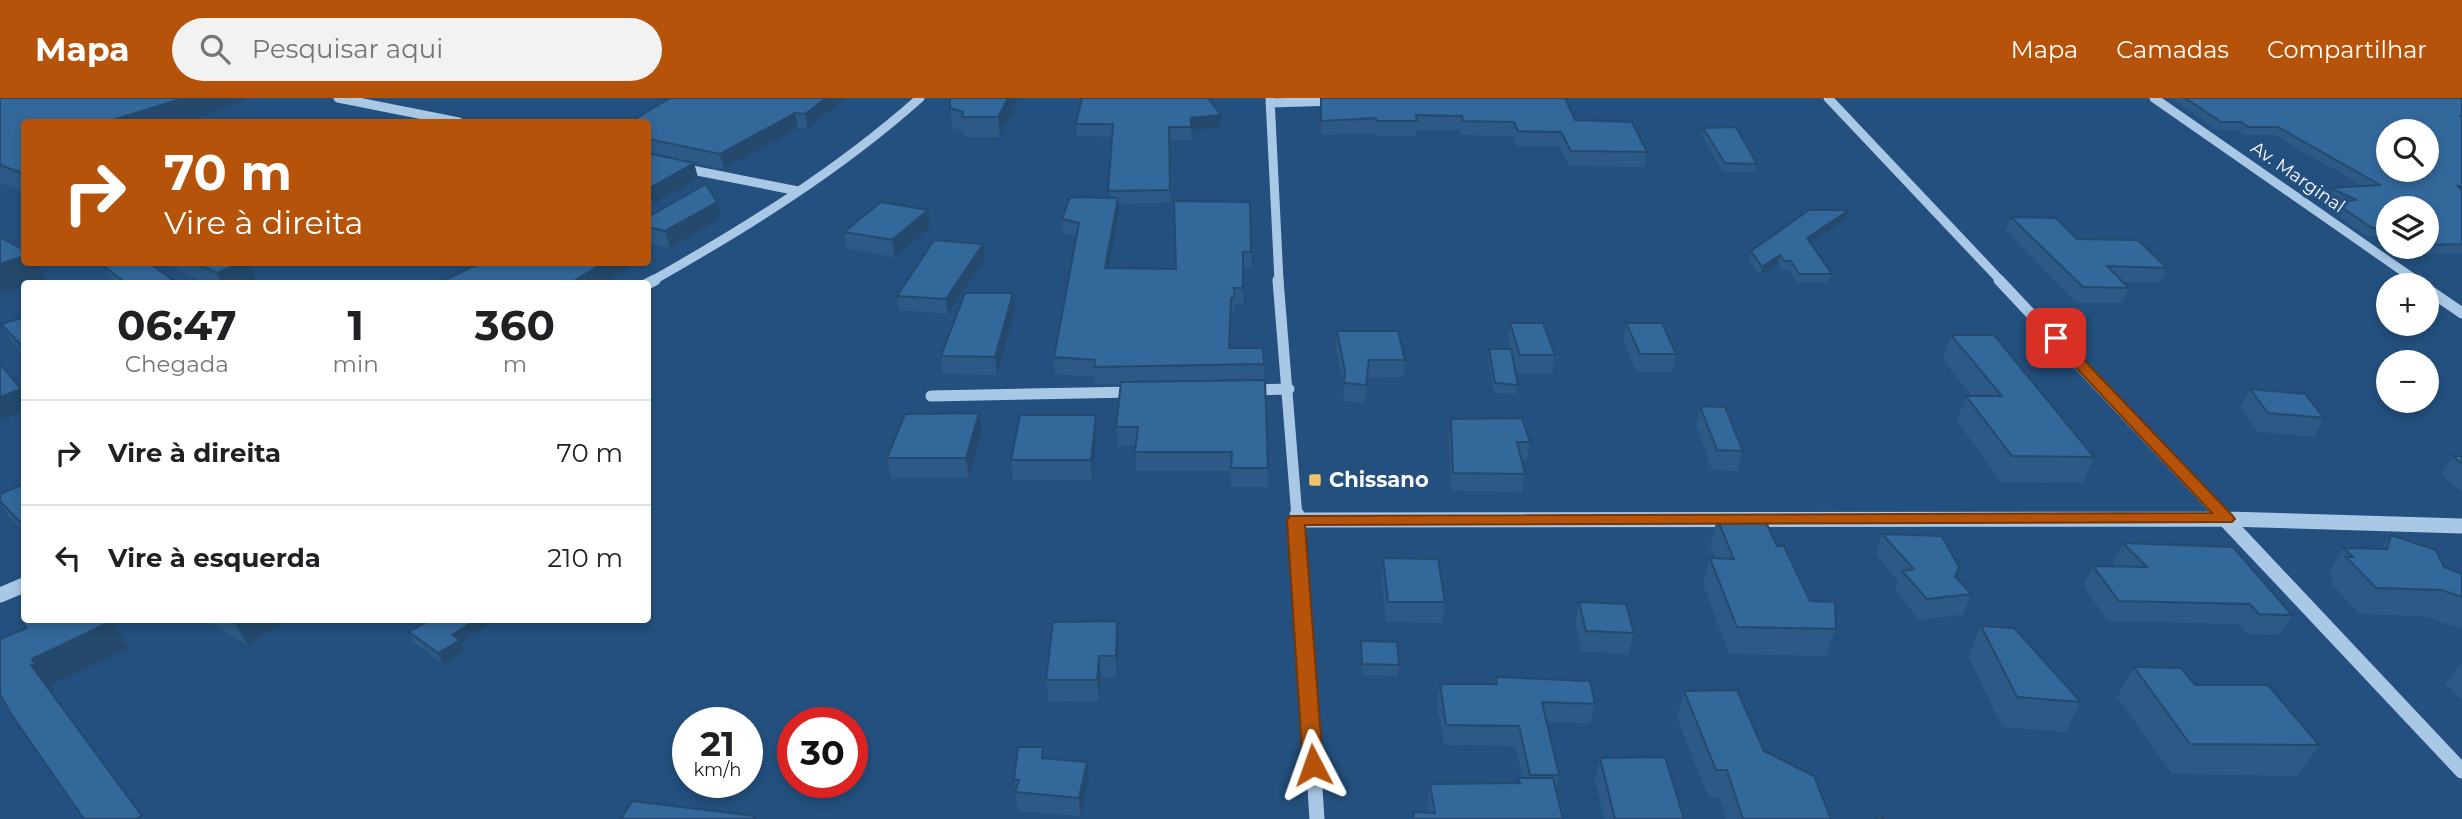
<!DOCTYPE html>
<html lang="pt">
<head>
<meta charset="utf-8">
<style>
	body { margin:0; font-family:Montserrat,sans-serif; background:#f2f2f2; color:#202124; height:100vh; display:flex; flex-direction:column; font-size:26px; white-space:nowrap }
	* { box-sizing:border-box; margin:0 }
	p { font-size:23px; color:#757577 }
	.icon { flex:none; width:38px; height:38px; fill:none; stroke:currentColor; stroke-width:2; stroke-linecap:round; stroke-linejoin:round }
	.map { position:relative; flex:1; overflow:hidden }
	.sheet { position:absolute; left:21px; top:182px; width:630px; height:343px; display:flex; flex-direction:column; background:#fff; border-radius:7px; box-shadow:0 4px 10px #0003 }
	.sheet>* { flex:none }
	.hud { position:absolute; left:21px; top:21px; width:630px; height:147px; border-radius:7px; box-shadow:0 4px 10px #0003; background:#b45309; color:#fff; overflow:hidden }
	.controls { position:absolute; left:2376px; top:21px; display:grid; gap:14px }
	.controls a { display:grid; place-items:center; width:63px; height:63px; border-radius:50%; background:#fff; box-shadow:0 4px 10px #0003; font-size:35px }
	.speed { position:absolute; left:672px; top:609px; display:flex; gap:14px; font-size:35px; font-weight:700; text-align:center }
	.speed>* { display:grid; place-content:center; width:91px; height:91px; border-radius:50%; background:#fff; box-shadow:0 4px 10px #0003; line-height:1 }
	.speed small { font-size:18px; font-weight:400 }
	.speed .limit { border:10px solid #d22; background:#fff; color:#111 }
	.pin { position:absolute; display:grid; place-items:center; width:60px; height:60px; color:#fff; margin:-30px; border-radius:14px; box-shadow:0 4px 10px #0006 }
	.me { position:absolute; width:77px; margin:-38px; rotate:356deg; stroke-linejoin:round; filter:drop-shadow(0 0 5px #0008) }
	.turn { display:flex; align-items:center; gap:24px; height:147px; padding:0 28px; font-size:32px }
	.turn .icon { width:91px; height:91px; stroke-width:2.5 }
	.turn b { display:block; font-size:49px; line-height:60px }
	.eta { display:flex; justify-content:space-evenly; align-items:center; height:119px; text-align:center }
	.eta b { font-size:42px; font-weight:700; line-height:49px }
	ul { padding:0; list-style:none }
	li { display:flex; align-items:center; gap:21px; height:105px; padding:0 28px; border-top:2px solid #e0e0e0 }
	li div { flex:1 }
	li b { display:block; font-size:26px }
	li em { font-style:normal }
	header { display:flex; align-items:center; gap:42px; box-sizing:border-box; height:98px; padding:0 35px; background:#b45309; color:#fff }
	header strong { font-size:33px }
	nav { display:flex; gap:38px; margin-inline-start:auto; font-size:24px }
	.search { width:490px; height:63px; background:#f2f2f2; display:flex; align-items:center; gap:18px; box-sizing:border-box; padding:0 24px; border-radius:38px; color:#757577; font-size:26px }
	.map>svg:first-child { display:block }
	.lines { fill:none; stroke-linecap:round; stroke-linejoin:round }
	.minor-far2 { stroke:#a9c8e6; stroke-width:9 }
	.minor-far1 { stroke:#a9c8e6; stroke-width:11 }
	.minor { stroke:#a9c8e6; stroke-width:15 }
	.wall { fill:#2c5985 }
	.shaded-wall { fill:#24496c }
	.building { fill:#33689b; stroke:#24496c; stroke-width:2; fill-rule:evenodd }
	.route { fill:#b45309; stroke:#753606; stroke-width:2 }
	.poi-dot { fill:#f1c36c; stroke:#23507e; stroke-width:2.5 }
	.labels { text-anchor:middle; stroke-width:7; stroke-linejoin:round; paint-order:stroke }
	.far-street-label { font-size:18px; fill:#fff; stroke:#23507e }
	.poi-label { font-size:21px; font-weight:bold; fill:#fff; stroke:#23507e; text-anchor:start }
</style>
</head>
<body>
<header>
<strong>Mapa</strong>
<div class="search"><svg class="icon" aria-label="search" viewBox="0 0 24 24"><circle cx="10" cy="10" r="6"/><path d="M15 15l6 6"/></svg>Pesquisar aqui</div>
<nav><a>Mapa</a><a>Camadas</a><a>Compartilhar</a></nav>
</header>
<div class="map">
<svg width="2462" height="721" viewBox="0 0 2462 721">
	<rect width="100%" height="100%" fill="#23507e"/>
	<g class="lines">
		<path class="minor-far2" d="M338,0L459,24
			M1270,0L1279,183
			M1828,0L2001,183
			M2154,0L2417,183
			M1270,5L1337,3
			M682,70L798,93
			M652,183C747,129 838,73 920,0"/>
		<path class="minor-far1" d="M1278,182L1297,419
			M1999,182L2222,419
			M2414,182L2422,187
			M647,186L655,182
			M2427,191L2462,215
			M1251,292L1289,291
			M931,298L1134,294"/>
		<path class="minor" d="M1297,417L1317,721
			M2221,417L2462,673
			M1296,422L2226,421L2462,428
			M0,497L24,487"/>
	</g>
	<path class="wall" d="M0,0H244L245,4L184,24H24V94L0,85Z
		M846,0L808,31L798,30L724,71L694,65L698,80L653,107L648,106V24H630Z
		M950,0H1017V6L1000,39H964V33L952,30Z
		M1082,0L1221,29L1191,33L1192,42H1169L1170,105L1119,106V115L1109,170L1176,171L1174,103L1251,154V170H1243V206H1234V216H1231L1230,250L1264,266L1268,370V389H1231V373H1136V348H1118L1116,329L1121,286H1095V279L1055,276L1054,259L1077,139L1063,136L1062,121L1109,100L1112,39L1077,38L1076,26Z
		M1321,0L1575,22L1647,54L1644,69L1569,68L1559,48H1516L1512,38L1461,37L1460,32H1417L1416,38H1376L1375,35L1321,37Z
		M2171,0H2462V155L2417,157L2403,149H2427V110H2389V140L2386,138H2367L2329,112L2334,104L2337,103L2326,99L2330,90L2363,88L2274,37H2244L2237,32H2217Z
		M1703,30L1757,66L1755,74H1723L1702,38Z
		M928,112L931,129L895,159L847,151L844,134Z
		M648,119L721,120L670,150L651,146L654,155L648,159Z
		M2011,119L2077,141L2167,170L2160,185L2123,184L2129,190L2122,205H2077L2006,133Z
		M1846,121L1810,145L1832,176L1829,185H1797L1789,172H1781L1778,166L1760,178L1749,162L1751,153Z
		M983,146L985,160L948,216L899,212L897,198Z
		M161,164H248L256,180L242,186H210Z
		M467,164H638L603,186L476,167Z
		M105,169L178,186H114Z
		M1015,212L997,277L943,276L941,258Z
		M24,219V257L12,245L1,226Z
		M1510,225L1555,257L1552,275H1517L1511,256L1518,287L1516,296L1494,295L1488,260L1489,251H1510L1508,243Z
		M1626,225L1676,256L1672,274H1636L1623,243Z
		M1337,233L1405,262L1404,279L1368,280L1365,305L1343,303L1344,289L1336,250Z
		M1951,237L2094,359L2082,385L2001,384L1957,323L1966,298H1972L1943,261Z
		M2250,291L2324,320L2314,339L2258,334L2240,310Z
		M1700,308L1743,353L1738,373L1712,372L1696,327Z
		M979,315L982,334L969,380H891L887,360Z
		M1096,317L1097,336L1092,382H1013L1011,362Z
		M1451,321L1530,344L1527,362H1521L1525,376L1522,394L1451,393L1449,339Z
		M2453,358H2462V394L2441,376Z
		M24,386V434L8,418L0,405V396Z
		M1717,421L1777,448L1810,503L1836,531L1826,558L1729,556L1703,486L1710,460H1716L1710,447Z
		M1882,436L1959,469L1956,478L1971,496L1963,517L1919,522L1895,493L1898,483L1875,456Z
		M2391,437L2444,469L2462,476V531L2424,518L2359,516L2330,484L2333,480L2328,475L2344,450H2382Z
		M2123,445L2292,517L2280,537L2247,536L2239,526L2108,523L2083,488L2093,468H2117L2113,465Z
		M1383,460L1445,504L1443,525L1386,524L1382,481Z
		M1579,504L1634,535L1629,556L1582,554L1575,525Z
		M204,522H287L248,547Z
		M436,522H495L461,545L465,553L443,566L414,545L409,534Z
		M1981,528L2081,604L2065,634L2002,629L1968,558Z
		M1361,543L1399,567L1398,578L1362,577L1360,554Z
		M1119,544L1117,579H1101L1099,603L1049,604L1046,582Z
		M2461,565H2462V602L2445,586Z
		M2134,569L2195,587L2319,647L2298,678L2172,676L2117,599Z
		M1496,579L1595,606L1590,626L1547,624L1559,677L1556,693L1563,721H1412L1413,714L1427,715L1430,686L1517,685L1518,680H1523L1515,648L1444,647L1437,606L1440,586H1495Z
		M1684,593L1764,653L1831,721H1726L1719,699H1708L1677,619Z
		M1044,660L1087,664L1089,682L1080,718L1018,713L1014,682Z
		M1600,660L1684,721H1604L1595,682Z"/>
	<path class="shaded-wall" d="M184,0H244L245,4L184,24H106Z
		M826,0H846L808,31L805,16Z
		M1008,0H1017V6L1000,39L998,19Z
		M795,15L798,30L724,71L720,56Z
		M1221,17V29L1191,33V20Z
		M694,65L698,80L653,107L649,91Z
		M1118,100L1119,115L1106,186L1105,170Z
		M717,104L721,120L670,150L665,133Z
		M928,112L931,129L895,159L892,142Z
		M1849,112L1846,121L1805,148L1807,140Z
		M649,138L654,155L648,159V139Z
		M983,146L985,160L948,216L946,201Z
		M1780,157L1778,166L1760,178L1762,169Z
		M24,158V164H37L46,180L31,186H24V188L4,195L0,189V166Z
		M242,164H248L256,180L242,186H222L217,175Z
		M605,164H638L603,186H569Z
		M1013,195L1015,212L997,277L995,259Z
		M21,291L24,297V313L0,322V299Z
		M979,315L982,334L969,380L966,360Z
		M1096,317L1097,336L1092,382L1091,362Z
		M233,522H287L248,547Z
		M475,522H495L461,545L465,553L443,566L438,555L452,537Z
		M112,523L129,550L51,587L54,592L50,594L31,567L32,561Z
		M1117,523L1119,544L1117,579L1116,558Z
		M1099,558L1101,579L1099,603L1097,582Z
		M1087,664L1089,682L1080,718L1079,700Z"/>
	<path class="building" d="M0,0H184L106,24H24V69L22,75L0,67Z
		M670,0H826L805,16L795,15L720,56L648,41V24H630Z
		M950,0H1008L998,19H962L963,14L950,10Z
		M1082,0H1208L1221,17L1191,20V29H1169L1170,92L1108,93L1113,26H1076Z
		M1321,0H1565L1575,22L1632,24L1647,54L1571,53L1561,34L1518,33L1514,24L1463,23L1462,18L1416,17L1417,23H1377L1376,20L1321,23Z
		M2185,0H2462V18H2461L2462,19V89L2458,88L2462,93V146L2427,147V110H2389V130H2372L2334,104L2357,102L2330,90L2380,87L2278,29H2248L2241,24H2221ZM2389,33H2427V72H2389Z
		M379,22L393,24H372Z
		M1736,29L1757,66L1725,65L1703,30Z
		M648,55L694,65L648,91Z
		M706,86L717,104L665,133L648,129V119Z
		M1070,99L1118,100L1105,170L1176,171L1174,103L1250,104L1251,154H1243V190H1234V200H1231L1229,250H1263L1264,266L1094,269L1095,262L1054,259L1079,125L1062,121Z
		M881,104L928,112L892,142L844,134Z
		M1809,112H1849L1807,140L1832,176H1799L1791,163H1784L1780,157L1762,169L1751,153Z
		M2011,119L2056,120L2077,141L2138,142L2167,170L2107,168L2129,190L2083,189Z
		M0,139L24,152V158L0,166Z
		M934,142L983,146L946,201L897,198Z
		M103,164H148L178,186H127L105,169Z
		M193,164H242L217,175Z
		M482,164H605L569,186H437Z
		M965,195H1013L995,259L941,258Z
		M24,219V250L1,226Z
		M1510,225H1543L1555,257H1520Z
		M1626,225H1662L1676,256H1640Z
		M1337,233H1398L1405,262H1369L1366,287L1344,285L1345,274Z
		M1951,237H1994L2094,359L2012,358L1966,298H2002Z
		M1489,251H1511L1518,287L1495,285Z
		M0,266L21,291L0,299Z
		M1265,282L1268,370H1231L1232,354H1135L1138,329H1116L1121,284Z
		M2250,291L2305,296L2324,320L2268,315Z
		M1700,308L1725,309L1743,353L1717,352Z
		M979,315L966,360H887L905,316Z
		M1020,317H1096L1091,362H1011Z
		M1522,320L1530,344H1517L1525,376L1453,375L1451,321Z
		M2453,358H2462V366Z
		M24,386V423L21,425L0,403V396Z
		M1717,421L1765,422L1777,448H1784L1810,503L1835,504L1836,531L1737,529L1710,460L1734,461Z
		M1882,436L1942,438L1959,469L1955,478L1971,496L1927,501L1902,473L1914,471Z
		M2391,437L2436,452L2444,469L2462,476V499L2442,492L2376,490L2346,459H2353L2344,450L2387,451Z
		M2123,445L2233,449L2292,517L2259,516L2250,506L2119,503L2093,468L2147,469Z
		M1383,460L1438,461L1445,504H1388Z
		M1579,504L1626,506L1634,535L1586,533Z
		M30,522H111L112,523L32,561L35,566L31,567L142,718L135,721H84L11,616L0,596V541L27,530L23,525Z
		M430,522L434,523L436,522H475L452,537L460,542L438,555L409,534Z
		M1117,523L1116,558H1099L1097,582H1046L1053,524Z
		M1981,528L2014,530L2081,604L2017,599Z
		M1361,543L1397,544L1399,567L1362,566Z
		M2134,569L2181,570L2195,587H2268L2319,647L2190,646Z
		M1496,579L1590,583L1595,606L1542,604L1559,677H1530L1519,628L1446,627L1440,586H1497Z
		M1737,592L1764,653L1814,678L1831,721H1743L1727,672H1716L1684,593Z
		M1018,649H1043L1042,660L1087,664L1079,700L1015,694L1019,682H1014Z
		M1665,659L1684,721H1615L1600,660Z
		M1518,680H1553L1563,721H1414L1413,714L1435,715L1430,686L1520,685Z
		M632,703L755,718L753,721H621Z
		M1878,717L1886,721H1876Z"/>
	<path class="route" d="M2056,236L2060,237L2232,417L2235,421L2232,424L1305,427L1323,667L1320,672H1306L1303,667L1287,422L1290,418L2212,415L2051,243V237Z"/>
	<rect class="poi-dot" x="1308" y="375" width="14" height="14" rx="3.5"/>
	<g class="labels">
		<g class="far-street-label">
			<text transform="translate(2298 79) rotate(35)" y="6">Av. Marginal</text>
		</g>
		<g class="poi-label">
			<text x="1329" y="389">Chissano</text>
		</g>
	</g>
</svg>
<div class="controls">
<a><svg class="icon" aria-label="search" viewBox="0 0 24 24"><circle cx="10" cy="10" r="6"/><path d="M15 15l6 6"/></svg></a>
<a><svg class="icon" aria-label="layers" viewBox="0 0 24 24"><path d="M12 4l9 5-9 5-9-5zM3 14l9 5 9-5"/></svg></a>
<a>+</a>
<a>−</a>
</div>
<div class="speed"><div>21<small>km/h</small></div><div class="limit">30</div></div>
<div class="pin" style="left:2056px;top:240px;background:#d93025"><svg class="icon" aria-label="arrive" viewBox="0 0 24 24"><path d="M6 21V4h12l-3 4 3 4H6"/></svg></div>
<svg class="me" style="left:1313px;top:667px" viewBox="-20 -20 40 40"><path d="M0-17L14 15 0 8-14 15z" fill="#b45309" stroke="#fff" stroke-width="4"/></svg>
<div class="hud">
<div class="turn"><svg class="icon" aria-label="right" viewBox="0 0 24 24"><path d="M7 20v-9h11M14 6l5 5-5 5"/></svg><div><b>70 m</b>Vire à direita</div></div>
</div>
<section class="sheet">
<div class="eta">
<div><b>06:47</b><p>Chegada</p></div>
<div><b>1</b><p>min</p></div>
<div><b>360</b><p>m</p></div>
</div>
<ul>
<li><svg class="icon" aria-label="right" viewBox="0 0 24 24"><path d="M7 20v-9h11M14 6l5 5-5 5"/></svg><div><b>Vire à direita</b></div><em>70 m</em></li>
<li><svg class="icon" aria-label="left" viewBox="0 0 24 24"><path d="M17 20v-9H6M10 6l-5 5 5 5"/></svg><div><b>Vire à esquerda</b></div><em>210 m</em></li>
</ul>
</section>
</div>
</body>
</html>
